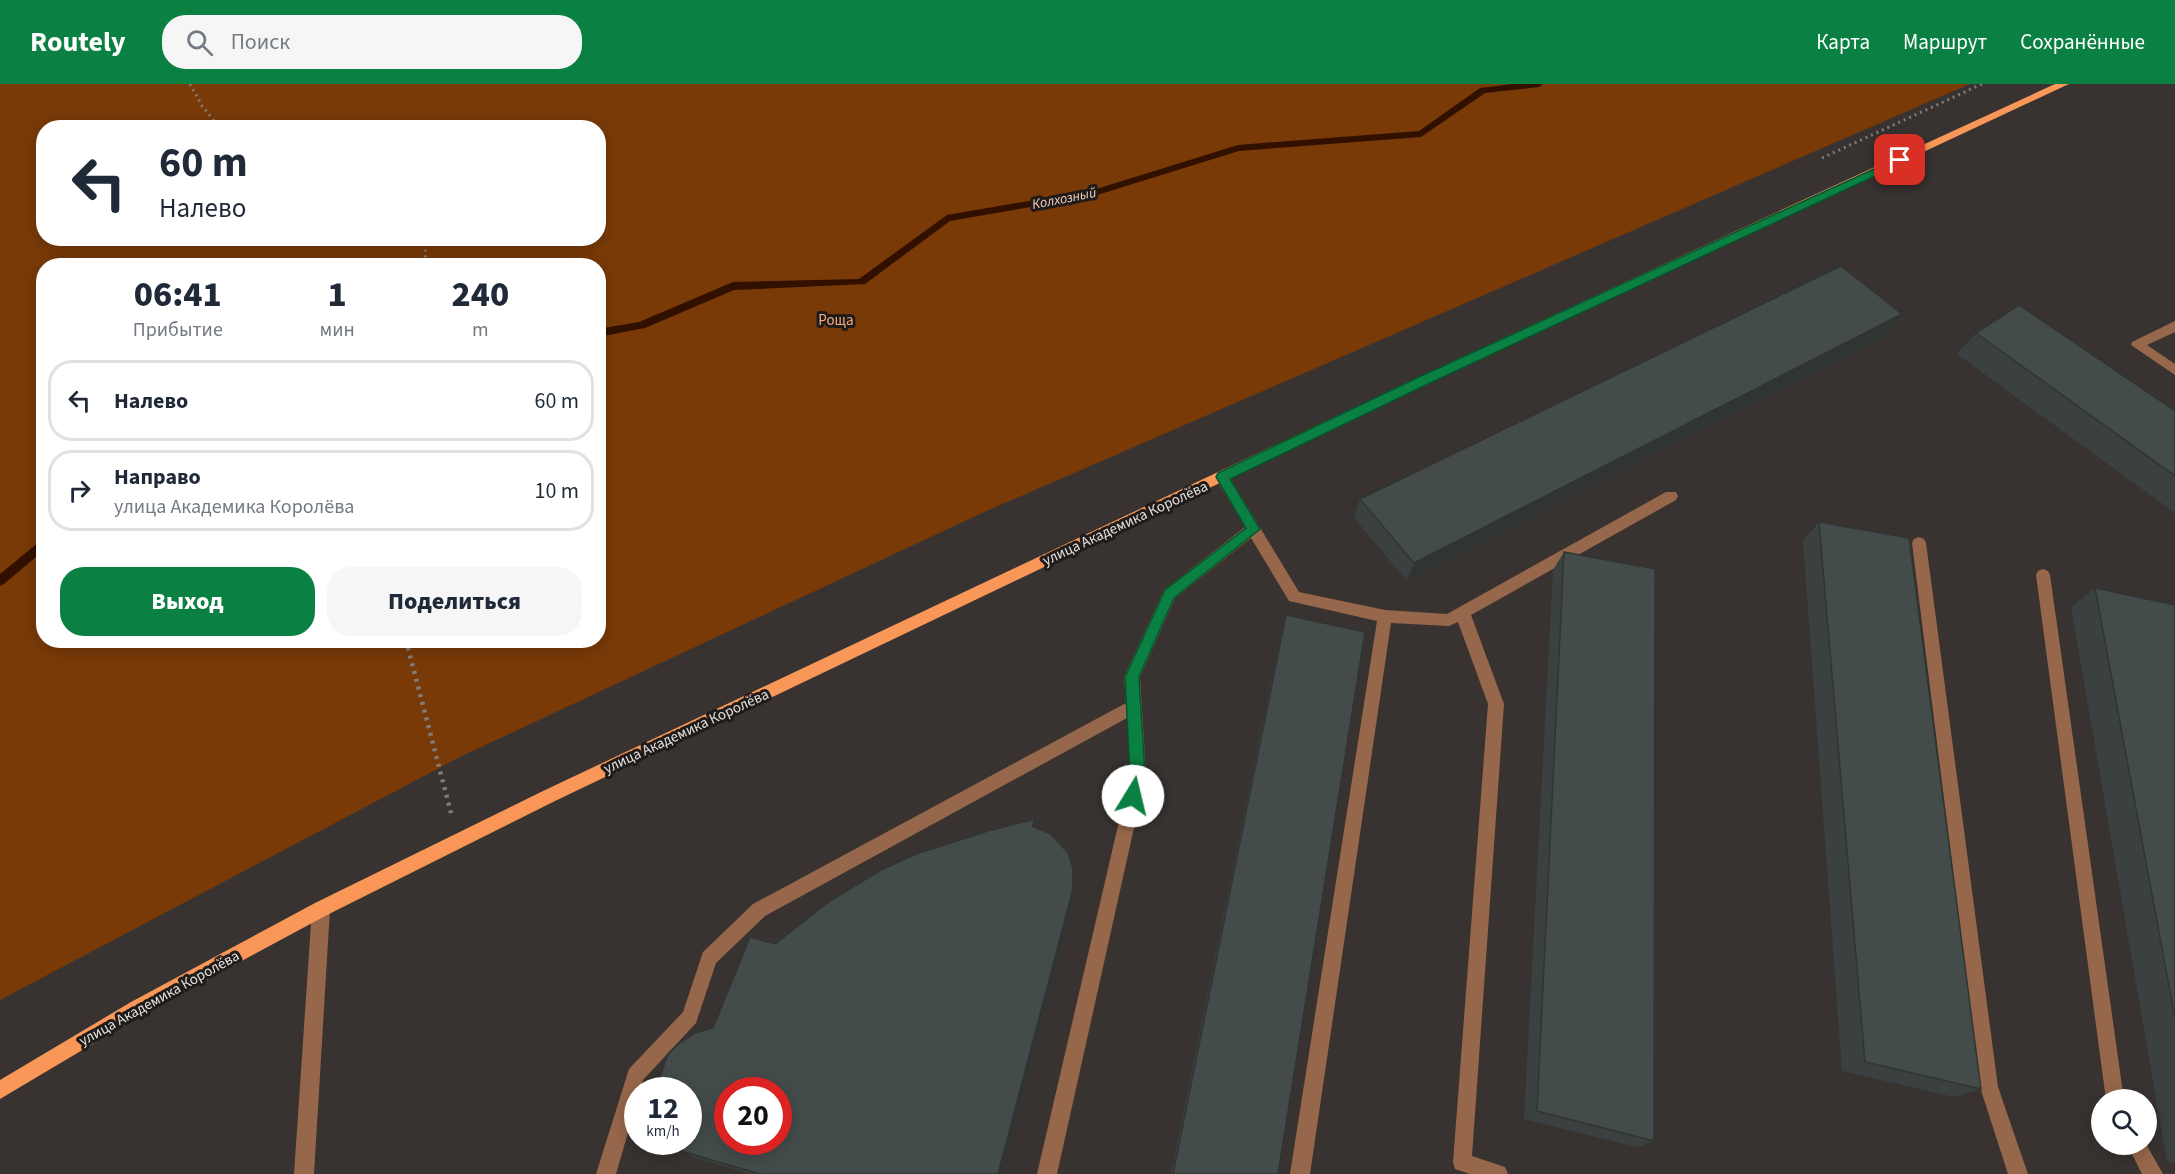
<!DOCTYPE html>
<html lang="ru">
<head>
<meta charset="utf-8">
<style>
	body { margin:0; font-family:"Source Sans 3",sans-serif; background:#f6f6f7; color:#1f2937; height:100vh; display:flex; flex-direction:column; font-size:22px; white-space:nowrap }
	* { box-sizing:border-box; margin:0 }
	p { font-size:20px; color:#747a83 }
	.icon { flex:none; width:33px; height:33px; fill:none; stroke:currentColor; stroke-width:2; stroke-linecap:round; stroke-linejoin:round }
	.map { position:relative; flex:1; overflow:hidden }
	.details { position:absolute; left:36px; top:174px; width:570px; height:390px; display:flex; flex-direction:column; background:#fff; border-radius:24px; box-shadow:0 3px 15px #0003 }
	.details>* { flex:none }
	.hud { position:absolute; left:36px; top:36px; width:570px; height:126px; border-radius:24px; box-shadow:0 3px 15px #0003; background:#fff; color:#1f2937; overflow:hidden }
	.controls { position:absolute; left:2091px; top:1005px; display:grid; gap:12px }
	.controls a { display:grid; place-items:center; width:66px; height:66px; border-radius:50%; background:#fff; box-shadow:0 3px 15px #0003; font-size:30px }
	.speed { position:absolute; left:624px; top:993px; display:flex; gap:12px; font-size:30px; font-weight:700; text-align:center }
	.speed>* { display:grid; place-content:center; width:78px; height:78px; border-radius:50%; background:#fff; box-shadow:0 3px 15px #0003; line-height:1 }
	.speed small { font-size:15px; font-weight:400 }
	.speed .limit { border:9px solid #d22; background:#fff; color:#111 }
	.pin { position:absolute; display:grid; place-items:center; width:51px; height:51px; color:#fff; margin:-26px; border-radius:12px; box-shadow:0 3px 9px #0006 }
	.me { position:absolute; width:66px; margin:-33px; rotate:9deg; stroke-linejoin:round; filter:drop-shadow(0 0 4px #0008) }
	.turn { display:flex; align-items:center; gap:21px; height:126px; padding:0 24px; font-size:27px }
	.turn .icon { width:78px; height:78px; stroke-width:2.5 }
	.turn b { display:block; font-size:42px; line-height:51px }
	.eta { display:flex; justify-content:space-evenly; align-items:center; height:102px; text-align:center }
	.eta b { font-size:36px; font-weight:800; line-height:42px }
	.cta { display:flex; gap:12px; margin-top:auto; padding:12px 24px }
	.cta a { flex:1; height:69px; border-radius:24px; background:#0b8043; color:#fff; font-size:24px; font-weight:800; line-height:69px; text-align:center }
	.cta a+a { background:#f6f6f7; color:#1f2937 }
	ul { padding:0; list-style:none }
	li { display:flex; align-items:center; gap:18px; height:81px; margin:0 12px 9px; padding:0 12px; border:3px solid #e0e1e3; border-radius:24px }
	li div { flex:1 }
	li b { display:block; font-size:22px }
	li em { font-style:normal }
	header { display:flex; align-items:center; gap:36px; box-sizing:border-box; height:84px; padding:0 30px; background:#0b8043; color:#fff }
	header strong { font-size:28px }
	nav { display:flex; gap:33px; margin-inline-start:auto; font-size:21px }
	.search { width:420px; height:54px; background:#f6f6f7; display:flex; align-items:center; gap:15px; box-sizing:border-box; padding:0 21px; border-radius:24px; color:#747a83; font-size:22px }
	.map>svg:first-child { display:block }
	.green { fill:#793a08; fill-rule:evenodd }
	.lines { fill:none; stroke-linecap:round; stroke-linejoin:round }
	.stream { fill:#311000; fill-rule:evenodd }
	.path-far1 { stroke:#817c7a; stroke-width:3; stroke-dasharray:2 4; stroke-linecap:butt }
	.path { stroke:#817c7a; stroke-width:4.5; stroke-dasharray:3 5; stroke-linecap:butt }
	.minor { fill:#97674b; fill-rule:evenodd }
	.major { fill:#f99759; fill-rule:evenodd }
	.wall { fill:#3a4140 }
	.shaded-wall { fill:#303534 }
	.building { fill:#444c4b; stroke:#303534; stroke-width:1.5; fill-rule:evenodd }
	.route { fill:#0b8043; stroke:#07532c; stroke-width:1.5 }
	.labels { text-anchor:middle; stroke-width:6; stroke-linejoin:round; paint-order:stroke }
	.far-water-label { font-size:14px; font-style:italic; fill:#f7d0b9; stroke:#1e1b1a }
	.park-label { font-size:15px; fill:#f9ad7f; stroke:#1e1b1a }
	.street-label { font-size:15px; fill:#e3e0de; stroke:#1e1b1a }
</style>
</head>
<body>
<header>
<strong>Routely</strong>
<div class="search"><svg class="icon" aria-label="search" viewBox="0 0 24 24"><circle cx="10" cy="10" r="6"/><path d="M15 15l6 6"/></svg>Поиск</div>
<nav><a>Карта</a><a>Маршрут</a><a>Сохранённые</a></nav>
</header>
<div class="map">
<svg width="2175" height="1090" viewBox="0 0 2175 1090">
	<rect width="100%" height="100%" fill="#383330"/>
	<path class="green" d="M0,0H1970L982,429L462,672L0,916ZM44,44H598V154H44ZM44,182H598V556H44Z"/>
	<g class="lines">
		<path class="stream" d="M1513,0H1543L1539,3L1485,9L1421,53L1239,67L1094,112L950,137L865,200L734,206L645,244L598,253V245L639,238L733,198L859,195L947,131L1093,106L1238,61L1419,47L1480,4Z
			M44,454V466L4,500L0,502V490Z"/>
		<path class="path-far1" d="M190,0L202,22L220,44
			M1822,74L1982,0
			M422,154L426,168L424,182"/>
		<path class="path" d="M406,556L451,729"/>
		<path class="minor" d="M2175,237V248L2147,261L2175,280V291L2131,261L2132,258Z
			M1222,388L1227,389L1299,508L1385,526L1447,530L1666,408H1676L1678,412L1676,416L1471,531L1504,620L1472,1072L1505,1083L1508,1090H1470L1455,1085L1453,1078L1488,620L1458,538L1449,542L1391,539L1310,1090H1290L1377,537L1289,517L1251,454L1175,514L1140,593L1146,690L1057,1090H1037L1130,690L1127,634L765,832L716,879L696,939L643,996L640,1006H638V1014L616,1090H596L629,985L683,928L703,868L753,820L1126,619L1124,593L1164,506L1245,443L1215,393Z
			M1919,453L1924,455L1926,459L1998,1003L2028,1090H2008L1980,1003L1912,459L1914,455Z
			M2043,485L2048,487L2050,491L2124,1016H2106L2036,491L2038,487Z
			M321,817L327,819L330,825L314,1090H294L312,825L315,819Z
			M2127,1060H2146L2163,1090H2142Z"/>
		<path class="major" d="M2055,0H2069L1429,299L555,717L327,831L143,930L0,1015V996L131,918L315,819L543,707L1419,293Z"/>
	</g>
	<path class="wall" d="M1902,230L1886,252L1407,497L1354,434L1360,415Z
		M1976,249L2175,327V429L1957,270Z
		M1819,438L1981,1005L1954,1013L1842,987L1803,457Z
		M1564,468L1654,1057L1637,1063L1524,1035L1553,486Z
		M2095,504L2175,521V1080L2167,1078L2071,523Z
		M1286,531L1278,1090H1171L1281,549Z
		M1036,744L1073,818L1002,1090H751L693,1073L681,1067L713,944L775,860Z"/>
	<path class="shaded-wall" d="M1902,230L1886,252L1407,497L1414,479Z
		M1073,784V818L1002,1090H998Z"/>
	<path class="building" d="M1841,182L1902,230L1414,479L1360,415Z
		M2019,221L2175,327V392L1976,249Z
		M1819,438L1909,454L1981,1005L1865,978Z
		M1564,468L1655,485L1654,1057L1537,1027Z
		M2095,504L2175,521V934Z
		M1286,531L1365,548L1278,1090H1173Z
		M1035,735L1032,742L1051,750L1068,769L1073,784V805L998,1090H760L681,1067L684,1058H688V1006H655L668,970L681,958L695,949L713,944L750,853L775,860L830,817L881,786L916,770L988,747ZM728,1006H778V1058H728Z"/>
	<path class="route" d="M1900,73L1905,76L1903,79L1428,300L1230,395L1260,445L1174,514L1139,593L1145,690L1138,717H1127L1125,712L1130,690L1125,593L1165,506L1246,444L1216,393L1218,389L1419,293Z"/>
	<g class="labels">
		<g class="far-water-label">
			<text transform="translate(1064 114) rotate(-11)" y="5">Колхозный</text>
		</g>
		<g class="park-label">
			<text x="836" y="241">Роща</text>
		</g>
		<g class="street-label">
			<text transform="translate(1125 439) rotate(-25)" y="5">улица Академика Королёва</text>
			<text transform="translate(686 647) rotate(-25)" y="5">улица Академика Королёва</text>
			<text transform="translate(159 914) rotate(-29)" y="5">улица Академика Королёва</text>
		</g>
	</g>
</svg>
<div class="controls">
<a><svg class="icon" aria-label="search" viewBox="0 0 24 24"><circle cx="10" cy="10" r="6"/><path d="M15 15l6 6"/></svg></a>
</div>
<div class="speed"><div>12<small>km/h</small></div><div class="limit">20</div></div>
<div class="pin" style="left:1900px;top:76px;background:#d93025"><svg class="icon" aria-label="arrive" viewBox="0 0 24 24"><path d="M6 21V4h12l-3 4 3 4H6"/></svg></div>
<svg class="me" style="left:1133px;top:712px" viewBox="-20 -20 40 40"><circle r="19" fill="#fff"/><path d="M0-13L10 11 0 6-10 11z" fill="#0b8043"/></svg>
<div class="hud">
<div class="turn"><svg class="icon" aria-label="left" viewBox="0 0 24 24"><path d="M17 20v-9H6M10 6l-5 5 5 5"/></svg><div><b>60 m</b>Налево</div></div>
</div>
<section class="details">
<div class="eta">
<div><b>06:41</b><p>Прибытие</p></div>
<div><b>1</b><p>мин</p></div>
<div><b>240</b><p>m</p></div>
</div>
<ul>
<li><svg class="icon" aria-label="left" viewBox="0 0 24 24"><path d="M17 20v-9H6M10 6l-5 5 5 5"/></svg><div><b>Налево</b></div><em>60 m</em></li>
<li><svg class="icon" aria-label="right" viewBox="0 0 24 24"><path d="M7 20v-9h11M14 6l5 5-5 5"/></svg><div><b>Направо</b><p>улица Академика Королёва</p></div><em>10 m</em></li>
</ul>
<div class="cta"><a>Выход</a><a>Поделиться</a></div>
</section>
</div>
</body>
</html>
